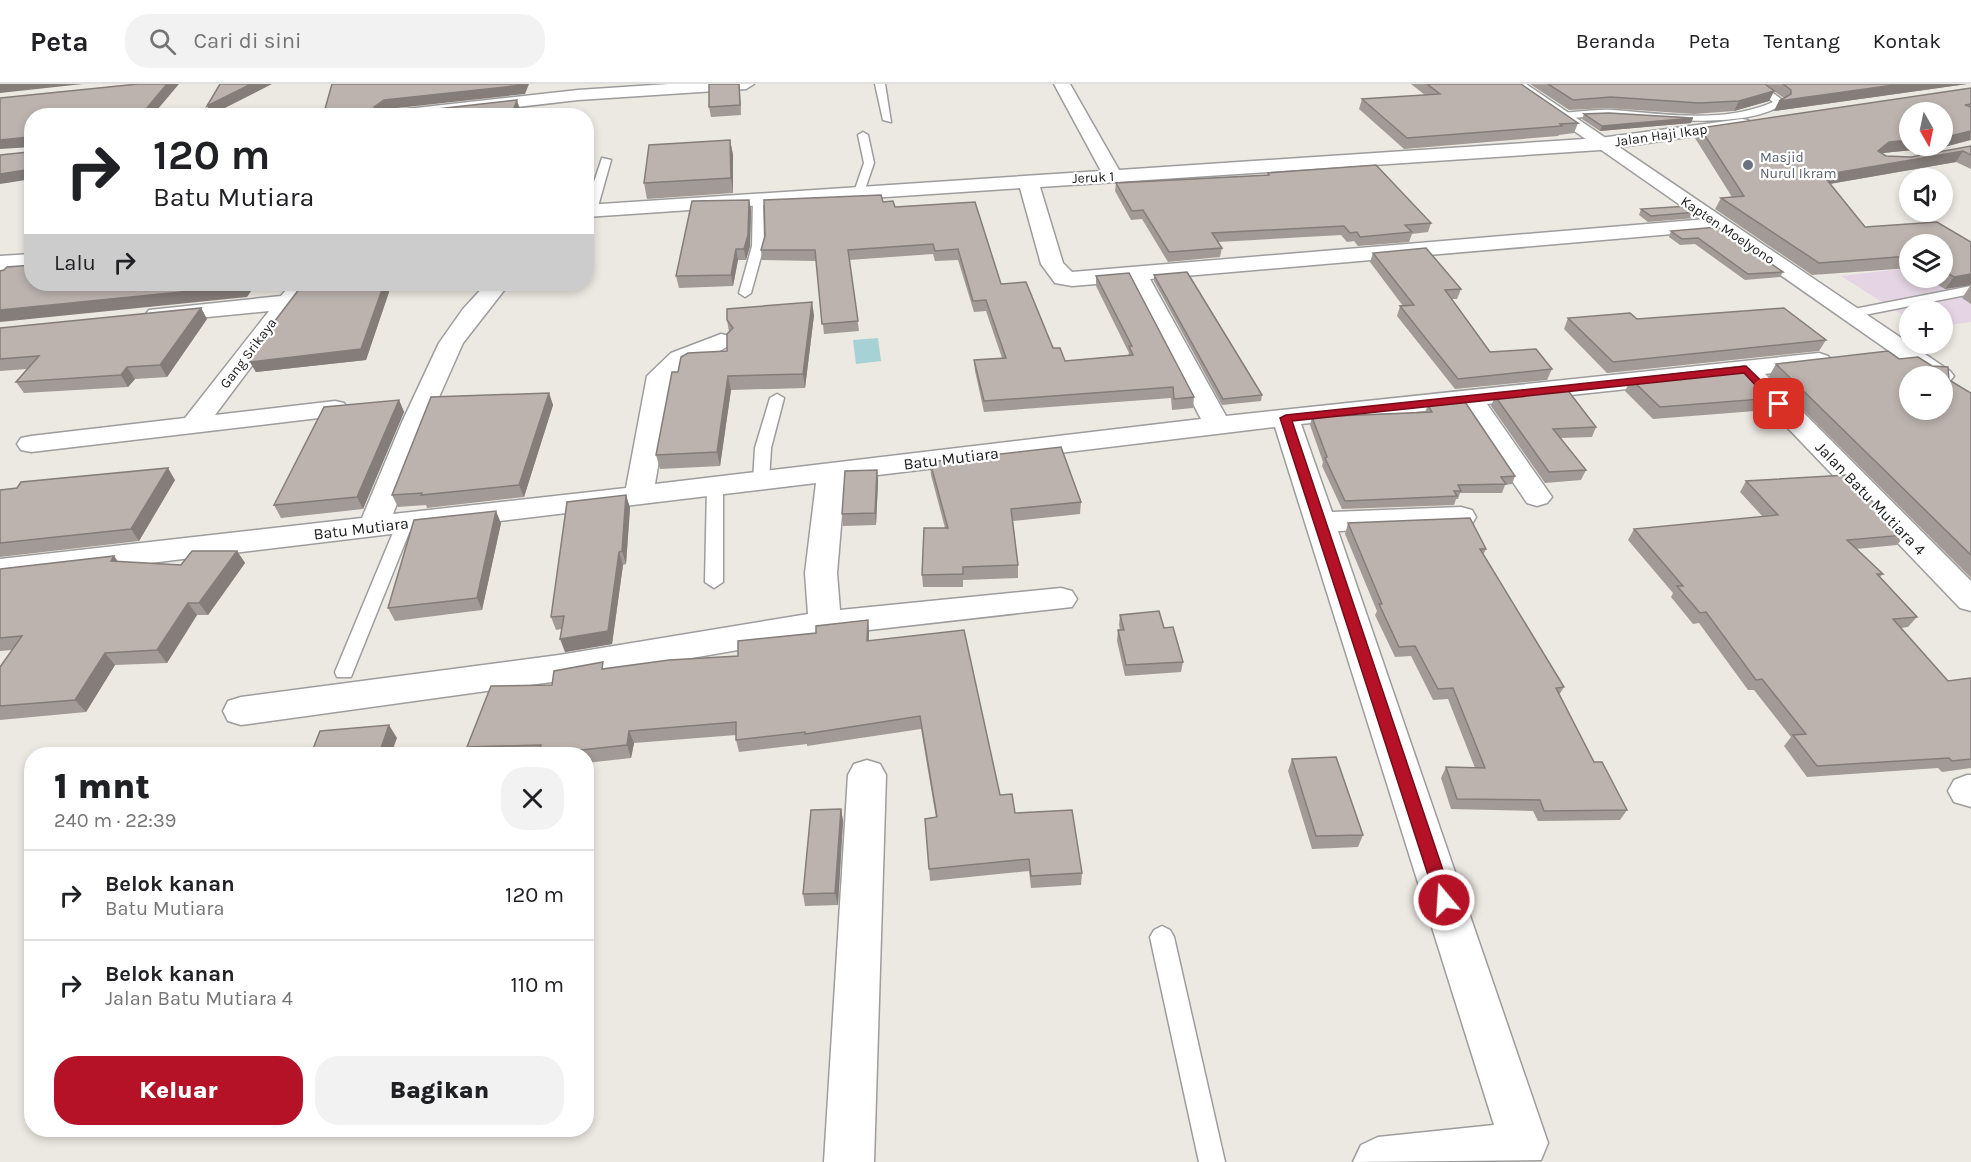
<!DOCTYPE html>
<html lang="id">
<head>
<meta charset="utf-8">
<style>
	body { margin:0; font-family:Karla,sans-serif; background:#f2f2f2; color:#202124; height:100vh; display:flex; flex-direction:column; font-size:22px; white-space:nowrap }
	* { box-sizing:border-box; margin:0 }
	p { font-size:20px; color:#757577 }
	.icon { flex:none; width:33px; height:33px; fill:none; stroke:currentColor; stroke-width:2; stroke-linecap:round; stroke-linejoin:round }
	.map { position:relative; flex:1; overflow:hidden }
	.panel { position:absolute; left:24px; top:663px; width:570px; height:390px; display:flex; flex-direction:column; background:#fff; border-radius:24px; box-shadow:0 3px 9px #0003 }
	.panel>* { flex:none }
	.hud { position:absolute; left:24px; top:24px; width:570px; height:183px; border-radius:24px; box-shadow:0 3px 9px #0003; background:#fff; color:#202124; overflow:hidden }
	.needle { width:39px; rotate:171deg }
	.buttons { position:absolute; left:1899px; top:18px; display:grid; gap:12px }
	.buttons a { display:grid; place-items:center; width:54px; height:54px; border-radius:50%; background:#fff; box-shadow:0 3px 9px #0003; font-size:30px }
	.pin { position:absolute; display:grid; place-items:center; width:51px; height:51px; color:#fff; margin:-26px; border-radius:12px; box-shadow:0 3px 9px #0006 }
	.me { position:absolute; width:66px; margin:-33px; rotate:342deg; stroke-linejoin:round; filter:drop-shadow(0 0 4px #0008) }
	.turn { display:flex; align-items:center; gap:21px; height:126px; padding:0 30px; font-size:27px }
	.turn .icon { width:78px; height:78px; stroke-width:2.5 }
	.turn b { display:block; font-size:42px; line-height:51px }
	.then { display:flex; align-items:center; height:57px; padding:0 30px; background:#0003; gap:12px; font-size:22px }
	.round { display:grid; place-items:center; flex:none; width:63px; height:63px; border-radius:24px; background:#f2f2f2 }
	.headline { display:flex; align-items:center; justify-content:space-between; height:102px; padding:0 30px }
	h1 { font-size:36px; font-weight:800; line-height:45px }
	.action { display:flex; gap:12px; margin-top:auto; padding:12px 30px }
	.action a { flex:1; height:69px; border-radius:24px; background:#b51227; color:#fff; font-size:24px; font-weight:800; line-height:69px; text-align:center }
	.action a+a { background:#f2f2f2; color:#202124 }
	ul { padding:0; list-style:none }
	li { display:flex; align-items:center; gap:18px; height:90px; padding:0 30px; border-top:2px solid #e0e0e0 }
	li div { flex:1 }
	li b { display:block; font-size:22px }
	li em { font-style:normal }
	header { display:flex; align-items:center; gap:36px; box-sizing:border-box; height:84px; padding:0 30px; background:#fff; border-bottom:2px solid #e0e0e0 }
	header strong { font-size:28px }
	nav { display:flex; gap:33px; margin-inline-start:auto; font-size:21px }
	.search { width:420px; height:54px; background:#f2f2f2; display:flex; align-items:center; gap:15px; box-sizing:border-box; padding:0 21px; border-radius:24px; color:#757577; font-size:22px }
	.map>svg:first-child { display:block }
	.industrial { fill:#e5d5e4 }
	.water { fill:#a6d2d6 }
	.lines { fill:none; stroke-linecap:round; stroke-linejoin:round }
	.service-casing { stroke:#9d9d9d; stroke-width:3 }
	.minor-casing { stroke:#9d9d9d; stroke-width:3 }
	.tertiary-casing { stroke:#9d9d9d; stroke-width:3 }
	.service { fill:#fff; fill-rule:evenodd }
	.minor { fill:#fff; fill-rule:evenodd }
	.tertiary { fill:#fff; fill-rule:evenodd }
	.wall { fill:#a29a96 }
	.shaded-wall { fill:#847d7a }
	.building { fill:#bcb3af; stroke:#847d7a; stroke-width:1.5; fill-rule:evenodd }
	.route { fill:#b51227; stroke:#760c19; stroke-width:1.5 }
	.worship-dot { fill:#6b7280; stroke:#fff; stroke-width:2 }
	.labels { text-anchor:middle; stroke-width:4.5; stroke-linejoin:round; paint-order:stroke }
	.far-street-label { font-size:14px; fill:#1c1c1c; stroke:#fff }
	.far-worship-label { font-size:14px; fill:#5b616d; stroke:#fff; text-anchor:start }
	.street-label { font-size:16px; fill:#1c1c1c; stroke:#fff }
</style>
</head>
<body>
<header>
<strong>Peta</strong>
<div class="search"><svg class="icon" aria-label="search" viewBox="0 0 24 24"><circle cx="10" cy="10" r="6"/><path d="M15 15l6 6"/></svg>Cari di sini</div>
<nav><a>Beranda</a><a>Peta</a><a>Tentang</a><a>Kontak</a></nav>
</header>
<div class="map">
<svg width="1971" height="1078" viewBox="0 0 1971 1078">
	<rect width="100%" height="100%" fill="#ece8e2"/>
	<path class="industrial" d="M1971,177V238L1943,242L1942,226H1910L1909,235L1841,192L1909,184L1910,194H1942Z"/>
	<path class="water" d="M878,254L881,277L856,280L853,256Z"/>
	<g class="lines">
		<g class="service-casing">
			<path id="service" d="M875,0H885L891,38L883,36Z
				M1752,0H1761L1785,18C1752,46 1654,35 1613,32C1596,31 1579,34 1562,35L1557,32L1562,29C1579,28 1596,25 1613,26C1665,30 1724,40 1773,18Z
				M863,48L868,51L874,79L864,108L859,111L854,108L864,79L858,51Z
				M602,74L611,76L597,126L591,129L586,128V122Z
				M758,112L763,115L764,162L751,209L745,213L739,209L752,162L753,115Z
				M1971,202V210L1849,234L1843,230L1849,226Z
				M777,310L784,314L771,364L769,397L761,402L753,397L755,364L770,314Z
				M715,398L723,403V498L714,504L705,498L707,403Z
				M405,434L413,439L353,588L351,593H337L335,588L397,439Z
				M1162,842L1170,846L1174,853L1225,1078H1199L1150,853L1154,846Z"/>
		</g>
		<g class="minor-casing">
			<path id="minor" d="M669,0H754L746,5L578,16L440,32H380L388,27L578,6Z
				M1054,0H1070L1119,86L1600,54L1742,35L1748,36L1751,40L1742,45L1600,66L1040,103L1063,179L1072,188L1719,134L1726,136L1729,140L1726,144L1719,146L1150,195L1226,332L1819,269L1828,272L1832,277L1828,282L1765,290L1971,497V527L1960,524L1739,293L1487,320L1552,413L1547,419L1537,422L1527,419L1462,323L1301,340L1332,428L1461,423L1472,426L1476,433L1472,440L1461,443L1338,447L1548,1059L1541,1076L1353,1078L1361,1061L1378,1053L1494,1041L1275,343L845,395L837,489L840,526L1061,504L1072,507L1077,515L1072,523L825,551L559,597L241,641L228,637L223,627L228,617L241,613L559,571L808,530L805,489L816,399L0,497V475L362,434L402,338L439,259L463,225L486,200H509L463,259L428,338L393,430L626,404L647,292L671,269L721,250L730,252L733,257C724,270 688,276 673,293L655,400L1201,335L1130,199L1131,197L1072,202L1055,199L1041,180L1020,104L586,133V121L1101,87Z
				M32,170V184L0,186V172Z
				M291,200H313L215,331L335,317L344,319L348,325L344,331L31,368L21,366L17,360L21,354L31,352L185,334L269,227L157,238L149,236L145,231L149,226L281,212Z
				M867,676L880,680L886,691L874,1078H824L848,691L854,680Z
				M1967,691H1971V723L1954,718L1948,707L1954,696Z"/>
		</g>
		<g class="tertiary-casing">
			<path id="tertiary" d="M1507,0H1526L1950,287L1954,292L1950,297L1942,299V292H1925Z"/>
		</g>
		<use href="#service" class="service"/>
		<use href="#minor" class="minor"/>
		<use href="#tertiary" class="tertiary"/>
	</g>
	<path class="wall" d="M739,0L741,31L711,33L709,23Z
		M1411,0H1521L1578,39L1574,49L1559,51L1558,52L1404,65L1359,25L1362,15L1425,11Z
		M1530,0H1967L1774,27L1779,17L1784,14L1768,3L1774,7L1769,17L1734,27L1694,30L1607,24L1569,26Z
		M1971,4V56L1944,63L1882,69L1886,72L1911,73L1971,62V85L1956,78L1830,100L1865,143L1971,158V201L1945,205L1926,194H1942V160H1910V184L1812,191L1715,125L1721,114L1732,113L1695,54L1700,44Z
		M1584,30L1693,34L1691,39L1600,47L1582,35Z
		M730,56L733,71V109L647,115L644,99Z
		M1268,89L1431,139L1428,148L1412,150L1409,158L1358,162L1354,157L1347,158L1341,151L1218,158L1222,164L1220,173L1168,178L1142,135L1131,136L1115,107L1116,99L1267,91Z
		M749,116L751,126L750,162L746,176H738L733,202L679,204L676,192Z
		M883,118L895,123L975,118L1001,200L1065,277L1128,271L1129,269L1096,202V192L1194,313L1193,324L1172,326L1171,314L984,328L975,287L974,276L1002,274L986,227L974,228L958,176L935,177L933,170L849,176L859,247L824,250L816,177L762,176L761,166Z
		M1641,125L1697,128L1695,134L1648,138L1639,131Z
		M1718,143L1783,188L1780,193L1745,196L1695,160L1680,161L1669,153L1671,147Z
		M1373,169L1461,205L1457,215H1452L1490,268L1552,285L1547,296L1455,305L1397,232L1400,222H1403L1370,178Z
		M1154,191L1262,311L1261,317L1222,321L1154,197Z
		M303,200H415L414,201L391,202L366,276L256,288L250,278Z
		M1970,202H1971V220L1962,214Z
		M201,224L207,235L167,293L135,295L128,303L24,309L16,298L27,285L0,287V244Z
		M814,231L805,304L731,306L720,382L660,385L656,371L678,288L727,267L729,248L727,236Z
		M1568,234L1826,256L1819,267L1607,289L1564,245Z
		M1899,275L1949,296L1971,309V494L1769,292L1776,280Z
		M1631,295L1775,314L1768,326L1653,335L1625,307Z
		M549,309L553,321L524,413L427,424L426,421L398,423L392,411Z
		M1495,312L1596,343L1592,353L1561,354L1586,386L1581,396L1545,399L1491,322Z
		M399,316L404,328L363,425L281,434L274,421Z
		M1428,321L1515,392L1512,400L1505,401L1502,409H1460L1458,415H1456L1454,421L1342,425L1322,382L1323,378L1310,341L1312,333L1425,328Z
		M930,378L1081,418L1080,430L1013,437L1018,481V494L963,496V503H923L922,491L945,444L931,391Z
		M877,386L878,398L876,441L843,442L842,430Z
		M175,396L139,457L0,473V406Z
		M1746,397L1905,451L1897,461L1856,465L1883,490L1880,493L1917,533L1908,543L1901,544L1948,597L1971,594V684L1942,688L1938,684L1807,693L1784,662L1791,653L1754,606H1748L1699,539L1693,540L1671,513L1673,509L1628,456L1634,445L1763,433L1740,408Z
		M626,411L630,424L626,480L623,481L612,560L565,568L562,545L556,546L551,533Z
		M501,439L482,526L395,537L388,524Z
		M1348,439L1486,465L1483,471L1564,603L1559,611L1594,678L1627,726L1620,736L1538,737L1533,727L1451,725L1441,694L1446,683L1475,684L1448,615L1433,616L1411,572L1395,573L1375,531L1377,527L1345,450Z
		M237,467L245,479L208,531H197L167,579L115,581L86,628L0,636V583L12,566L0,567V485L118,478L181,481Z
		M1120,531L1164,544L1183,578L1181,588L1125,592L1117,557L1118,546H1120L1119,541Z
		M868,536L869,557L1015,729L1082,789L1081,801L1031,804L1029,787L930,797L925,735L936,734L921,645L807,662V660L739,668L736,656V651L634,659L631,674L586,679V670H471L467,663L606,585L738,572Z
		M1292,675L1363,751L1358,763L1312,765L1288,687Z
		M841,725L843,737L838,821L805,822L803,810Z"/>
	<path class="shaded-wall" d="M0,0H83L0,9Z
		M167,0H179L152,32H140Z
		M251,0H272L211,31L207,22Z
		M523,0H529L525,10L388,25L378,32L374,23L384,16Z
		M739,0L740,8L741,31L740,21Z
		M1901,0H1967L1774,27L1779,17Z
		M1774,7L1769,17L1734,27L1739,17Z
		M517,16L520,25L517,32H511Z
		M1693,34L1691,39L1600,47L1602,42Z
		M1971,47L1970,56L1944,63L1883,69L1872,78L1878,67L1889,58L1910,56V62H1942V53Z
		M28,53L32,63L0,65V56Z
		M730,56L733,71V109L731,94Z
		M1963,67L1956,78L1817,102L1823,91Z
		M32,85V95L0,100V90Z
		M749,116L751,126L750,162L746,176L744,165Z
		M736,165L738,176L733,202L731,191Z
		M1971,190V201L1945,205L1954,193Z
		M242,200H256L247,213L0,238V226Z
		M384,200H390L391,202L366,276L256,288L250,278Z
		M812,218L814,231L805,304L803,290Z
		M201,224L207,235L167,293L160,281Z
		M127,283L135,295L128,303L121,291Z
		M728,292L731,306L720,382L717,368Z
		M549,309L553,321L524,413L519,401Z
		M399,316L404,328L363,425L357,413Z
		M168,384L175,396L139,457L131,445Z
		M877,386L878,398L876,441L875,429Z
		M626,411L630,424L626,480L622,467Z
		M496,427L501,439L482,526L477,514Z
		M237,467L245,479L208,531L199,519Z
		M619,468L623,481L612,560L565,568L560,555Z
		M114,472L123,484L111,477Z
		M188,519L197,531L167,579L157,566Z
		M868,536L869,548L868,570L867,557Z
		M105,569L115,581L86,628L75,616Z
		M389,641L397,654L391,670H379Z
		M629,647L634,659L631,674L627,661Z
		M841,725L843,737L838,821L835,809Z"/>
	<path class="building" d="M138,0H167L140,32H32V85L0,90V71L28,68V53L0,56V14Z
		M220,0H251L207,22Z
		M332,0H523V1L384,16L374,23L377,25H437L517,16L511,32H323Z
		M709,0H739L740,21L709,23Z
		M1427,0H1521L1578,39L1560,40L1562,42L1407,54L1362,15L1440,10Z
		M1548,0H1765L1774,7L1739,17L1699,19L1611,13L1573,16Z
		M1783,0H1901L1779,17L1791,10V6Z
		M1971,4V20L1965,21L1971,23V47L1950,52L1942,53V28H1910V56L1889,58L1878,67L1886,72L1911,73L1971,62V71L1963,67L1823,91L1865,143L1937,138L1971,158V190L1954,193L1942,186V160H1910V172L1819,179L1721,114L1744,112L1700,44Z
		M1609,29L1693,34L1602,42L1584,30Z
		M730,56L731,94L644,99L649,61Z
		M1376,81L1431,139L1405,141L1412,148L1360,153L1357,148L1350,149L1344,142L1212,149L1222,164L1169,168L1143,126L1132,127L1116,99L1269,91L1268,89Z
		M881,111L883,118L893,117L895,123L975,118L1001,200L1026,198L1053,264H1060L1065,277L1133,271L1129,262H1132L1096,192L1129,189L1194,313L1174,315L1173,303L984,317L974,276L1006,274L986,216L973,217L958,165L935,167L933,160L848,166L858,237L822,240L815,166H761L765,152L764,116Z
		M749,116L748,151L744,165H736L731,191L676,192L692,117Z
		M1688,122L1697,128L1651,132L1641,125Z
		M1718,143L1783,188L1748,190L1698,154L1682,155L1671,147Z
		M1426,164L1461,205L1445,206L1490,268L1536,265L1552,285L1458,295L1400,222L1414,221L1373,169Z
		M32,181V200H242L241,202L0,226V187L4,186L7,183Z
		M1187,188L1262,311L1223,315L1154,191Z
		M303,200H384L361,265L250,278L262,254Z
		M812,218L803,290L728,292L717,368L656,371L672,288H678L681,273L688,269L727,267V250L733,244L727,236V225Z
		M201,224L160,281L127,283L121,291L16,298L39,272L0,275V244Z
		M1784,224L1826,256L1613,278L1568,234L1630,229L1637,235Z
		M1888,267L1899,275L1918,273L1932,282L1948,283L1949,296L1971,309V471L1776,280ZM1910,292H1942V326H1910Z
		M1744,282L1775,314L1660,323L1631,295Z
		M1566,304L1596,343L1553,345L1586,386L1549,388L1495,312Z
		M549,309L519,401L421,411L422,409L392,411L431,313Z
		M399,316L357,413L274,421L324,323Z
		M1465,318L1515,392L1501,393L1506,400L1458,401L1461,407H1454L1457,412L1345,417L1325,374L1327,373L1312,333L1432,328L1428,321Z
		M1061,363L1081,418L1011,425L1018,481L963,483V490L922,491L924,444H948L930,378Z
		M168,384L131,445L0,459V406L17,404L21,398Z
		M877,386L875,429L842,430L845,387Z
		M1847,391L1905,451L1847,456L1883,490H1877L1917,533L1893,535L1948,597L1971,594V675L1952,677L1949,674L1817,682L1793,651L1806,650L1762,595L1756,596L1706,528L1700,529L1677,502H1683L1634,445L1778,431L1746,397Z
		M626,411L622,467L619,468L608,547L560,555L564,532L551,533L567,418Z
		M496,427L477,514L388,524L414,436Z
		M1470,434L1486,465H1480L1564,603L1556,604L1594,678H1602L1627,726L1544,727L1540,716L1457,715L1446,683L1485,684L1453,604L1438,605L1415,562L1399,563L1379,520H1382L1348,439Z
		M192,467H237L199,519H188L157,566L105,569L75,616L0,622V583L22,552L0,554V485L114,472L111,477L181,481Z
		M1159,527L1164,544L1173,543L1183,578L1126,581L1118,546H1124L1120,531Z
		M868,536L867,557L964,546L1000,711L1012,710L1015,729L1072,726L1082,789L1031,792L1029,775L929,785L925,735L937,733L920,632L805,650V648L736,656V638L629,647L627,661L544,670H539L541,661L467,663L491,602L552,601L554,587L603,578L602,585L669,576L738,572V557L816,549V542Z
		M389,641L379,670H311L320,647Z
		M1336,673L1363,751L1316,752L1292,675Z
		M841,725L835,809L803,810L811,726Z"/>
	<path class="route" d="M1746,282L1783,318V322H1775L1744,289L1292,337L1453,816L1450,822L1444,824L1438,822L1280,334L1286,331Z"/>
	<circle class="worship-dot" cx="1748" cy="81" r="6"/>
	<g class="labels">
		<g class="far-street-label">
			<text transform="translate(1661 51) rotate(-8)" y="5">Jalan Haji Ikap</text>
			<text transform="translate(1093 93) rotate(-3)" y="5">Jeruk 1</text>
			<text transform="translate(1728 146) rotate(34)" y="5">Kapten Moelyono</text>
			<text transform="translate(248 269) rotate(-53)" y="5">Gang Srikaya</text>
		</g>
		<g class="far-worship-label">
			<text x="1760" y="78">Masjid<tspan x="1760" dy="16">Nurul Ikram</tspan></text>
		</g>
		<g class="street-label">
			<text transform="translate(951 374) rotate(-7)" y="6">Batu Mutiara</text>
			<text transform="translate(1871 414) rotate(46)" y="6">Jalan Batu Mutiara 4</text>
			<text transform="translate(361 444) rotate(-7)" y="6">Batu Mutiara</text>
		</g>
	</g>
</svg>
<div class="buttons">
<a><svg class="needle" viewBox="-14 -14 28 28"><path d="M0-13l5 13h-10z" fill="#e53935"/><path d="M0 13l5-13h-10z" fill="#757577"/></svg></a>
<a><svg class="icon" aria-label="sound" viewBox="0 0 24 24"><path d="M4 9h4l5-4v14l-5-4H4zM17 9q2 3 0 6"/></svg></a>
<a><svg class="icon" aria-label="layers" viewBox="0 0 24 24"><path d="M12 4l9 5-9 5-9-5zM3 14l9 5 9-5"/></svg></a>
<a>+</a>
<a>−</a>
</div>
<div class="pin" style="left:1779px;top:320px;background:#d93025"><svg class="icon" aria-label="arrive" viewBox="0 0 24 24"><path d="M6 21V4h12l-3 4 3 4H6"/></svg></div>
<svg class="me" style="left:1444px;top:816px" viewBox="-20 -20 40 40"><circle r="17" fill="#b51227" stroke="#fff" stroke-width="3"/><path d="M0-11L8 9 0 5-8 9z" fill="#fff"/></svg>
<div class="hud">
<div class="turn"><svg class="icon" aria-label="right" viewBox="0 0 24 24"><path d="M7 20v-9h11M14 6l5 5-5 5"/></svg><div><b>120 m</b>Batu Mutiara</div></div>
<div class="then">Lalu<svg class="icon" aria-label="right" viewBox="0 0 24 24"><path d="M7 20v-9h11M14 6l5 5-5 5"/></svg></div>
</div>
<section class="panel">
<div class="headline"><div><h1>1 mnt</h1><p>240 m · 22:39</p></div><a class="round"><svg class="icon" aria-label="close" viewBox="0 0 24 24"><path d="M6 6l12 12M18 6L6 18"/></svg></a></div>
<ul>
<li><svg class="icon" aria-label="right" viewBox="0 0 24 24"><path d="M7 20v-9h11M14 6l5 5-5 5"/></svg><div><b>Belok kanan</b><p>Batu Mutiara</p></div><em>120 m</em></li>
<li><svg class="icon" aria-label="right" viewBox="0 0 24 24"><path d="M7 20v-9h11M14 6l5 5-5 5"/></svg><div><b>Belok kanan</b><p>Jalan Batu Mutiara 4</p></div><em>110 m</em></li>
</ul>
<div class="action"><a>Keluar</a><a>Bagikan</a></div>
</section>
</div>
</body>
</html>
